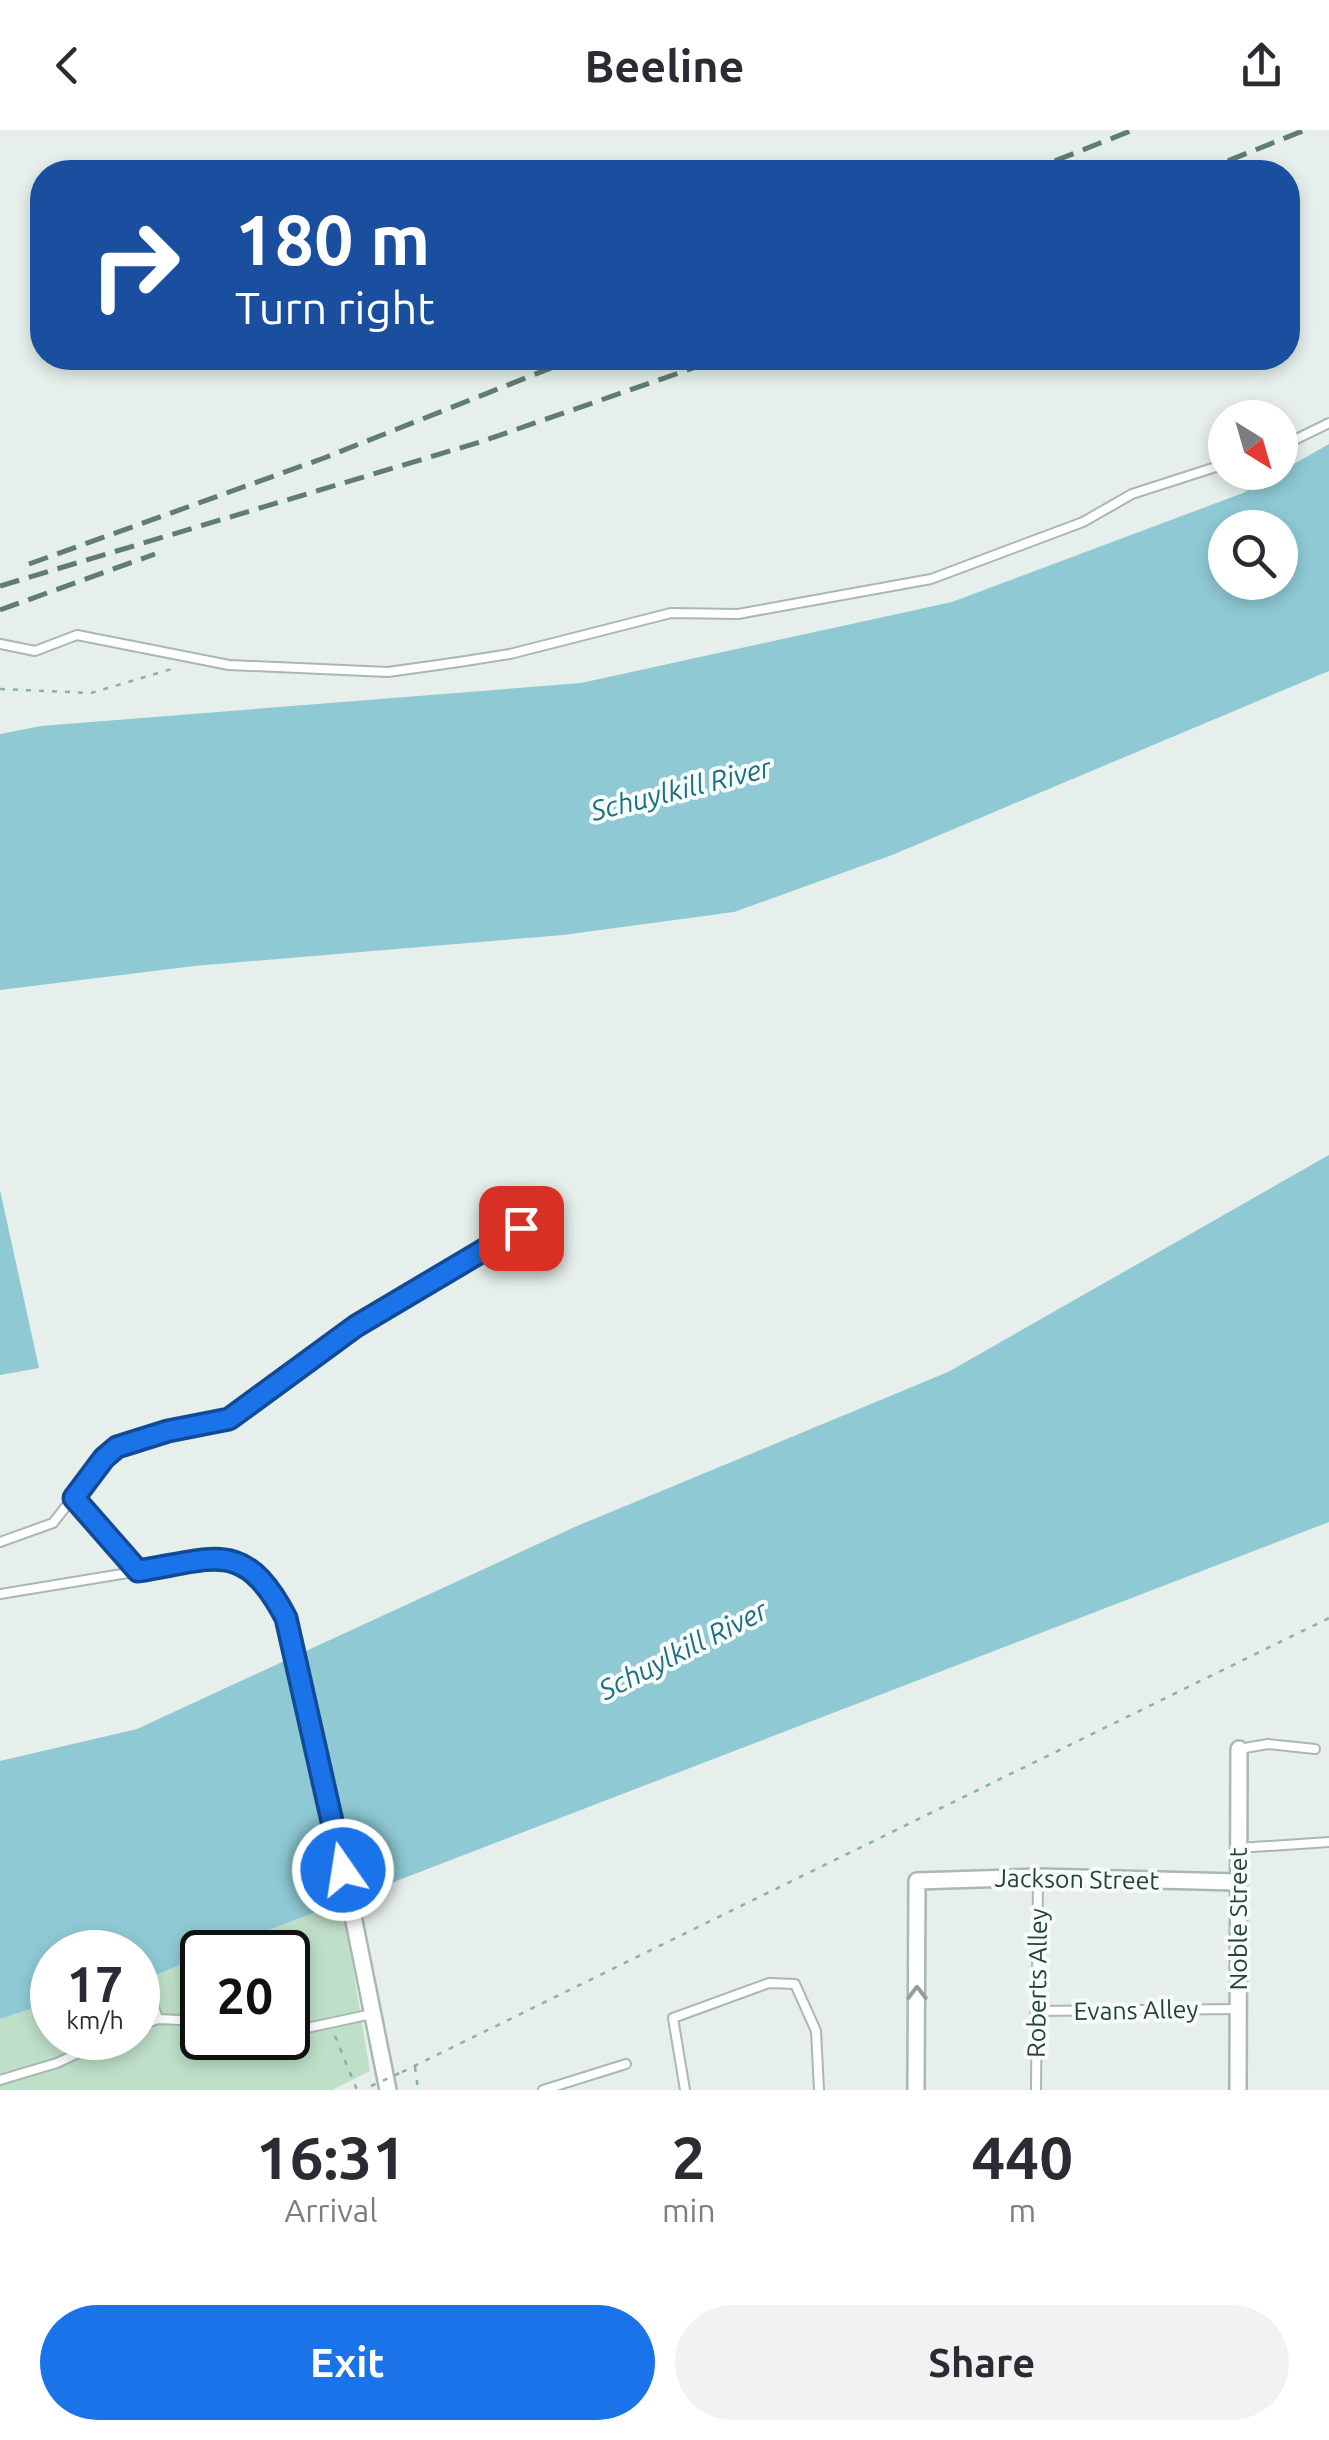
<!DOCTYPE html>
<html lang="en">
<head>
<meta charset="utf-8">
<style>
	body { margin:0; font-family:Ubuntu,sans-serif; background:#f2f2f3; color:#2b2b33; height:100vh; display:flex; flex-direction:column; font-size:38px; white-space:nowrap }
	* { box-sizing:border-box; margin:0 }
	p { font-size:32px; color:#7c7c81 }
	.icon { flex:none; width:55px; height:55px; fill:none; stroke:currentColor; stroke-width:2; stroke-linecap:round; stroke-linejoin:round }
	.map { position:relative; height:1960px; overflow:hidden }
	.panel { display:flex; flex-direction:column; background:#fff; flex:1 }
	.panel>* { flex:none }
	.banner { position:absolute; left:30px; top:30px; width:1270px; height:210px; border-radius:40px; box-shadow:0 5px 15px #0003; background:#1a4fa0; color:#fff; overflow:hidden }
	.needle { width:65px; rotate:143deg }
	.buttons { position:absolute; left:1208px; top:270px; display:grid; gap:20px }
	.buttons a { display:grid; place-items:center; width:90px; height:90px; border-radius:50%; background:#fff; box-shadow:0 5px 15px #0003; font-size:50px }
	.speed { position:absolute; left:30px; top:1800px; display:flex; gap:20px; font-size:50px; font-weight:700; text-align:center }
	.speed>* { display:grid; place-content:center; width:130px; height:130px; border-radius:50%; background:#fff; box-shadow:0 5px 15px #0003; line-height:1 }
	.speed small { font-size:25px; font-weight:400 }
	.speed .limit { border:5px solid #111; border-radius:15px; background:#fff; color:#111 }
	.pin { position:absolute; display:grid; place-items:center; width:85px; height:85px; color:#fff; margin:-42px; border-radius:20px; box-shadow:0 5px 15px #0006 }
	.me { position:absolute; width:110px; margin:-55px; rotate:347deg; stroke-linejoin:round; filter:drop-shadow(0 0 8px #0008) }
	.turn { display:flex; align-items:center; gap:35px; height:210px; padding:0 40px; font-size:45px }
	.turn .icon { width:130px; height:130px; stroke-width:2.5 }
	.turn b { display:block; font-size:70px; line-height:85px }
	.eta { display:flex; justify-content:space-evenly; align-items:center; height:170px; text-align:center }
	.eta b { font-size:60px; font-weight:700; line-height:70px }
	.primary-button { display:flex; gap:20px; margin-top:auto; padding:20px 40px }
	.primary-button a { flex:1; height:115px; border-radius:60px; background:#1a73e8; color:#fff; font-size:40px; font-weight:700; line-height:115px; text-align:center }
	.primary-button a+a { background:#f2f2f3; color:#2b2b33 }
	header { display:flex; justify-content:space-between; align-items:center; height:130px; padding:0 40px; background:#fff; font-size:45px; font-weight:700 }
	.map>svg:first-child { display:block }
	.green { fill:#bfe0c8 }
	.water { fill:#8ec9d4; fill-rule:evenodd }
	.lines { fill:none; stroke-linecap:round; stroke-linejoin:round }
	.lane-casing { stroke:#a8b8b2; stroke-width:12 }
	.street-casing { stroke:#a8b8b2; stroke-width:20 }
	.path { stroke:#86b3a5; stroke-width:2.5; stroke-dasharray:5 8; stroke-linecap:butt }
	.lane { stroke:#fff; stroke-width:8 }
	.street { stroke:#fff; stroke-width:15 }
	.rail { stroke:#5f7d75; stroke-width:5; stroke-dasharray:20 10; stroke-linecap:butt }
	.path-bridge { stroke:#86b3a5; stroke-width:2.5; stroke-dasharray:5 8; stroke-linecap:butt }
	.oneway { stroke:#92a09c }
	.route-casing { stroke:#114b97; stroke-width:25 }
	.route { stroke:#1a73e8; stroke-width:18 }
	.labels { text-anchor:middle; stroke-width:8; stroke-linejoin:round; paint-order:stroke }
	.street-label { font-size:25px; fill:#24423a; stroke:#f7fbf9 }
	.water-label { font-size:28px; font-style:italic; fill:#1c6f80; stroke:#f7fbf9 }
</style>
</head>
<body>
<header><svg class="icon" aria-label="back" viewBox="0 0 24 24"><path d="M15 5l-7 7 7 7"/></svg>Beeline<svg class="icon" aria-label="share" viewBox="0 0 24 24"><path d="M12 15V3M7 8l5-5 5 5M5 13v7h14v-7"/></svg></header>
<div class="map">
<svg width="1329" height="1960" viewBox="0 0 1329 1960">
	<rect width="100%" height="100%" fill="#e6efeb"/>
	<path class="green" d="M342,1772L370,1941L332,1960H0V1889L52,1872V1908H138V1850L202,1826V1908H288V1822H212Z"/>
	<path class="water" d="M1329,314V541L892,725L734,782L563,805L194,836L0,860V604L41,596L581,553L952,472L1243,363ZM1225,398H1280V452H1225Z
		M1329,1025V1392L212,1822H202V1826L145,1849L138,1850V1822H52V1872L0,1889V1631L137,1599L577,1396L948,1242Z
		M0,1060L39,1238L0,1245Z"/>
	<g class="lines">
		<g class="lane-casing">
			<path id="lane" d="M1280,317L1329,293
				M0,514L35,521L77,505L229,535L388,542L459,532L510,524L671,483L738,484L931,449L1083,392L1132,364L1225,334
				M74,1367L138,1441
				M0,1412L53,1393L104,1328L117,1317L168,1301L229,1289L357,1196L521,1098
				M0,1464L219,1428C255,1434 270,1456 286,1487L351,1776
				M1239,1619L1268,1614L1315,1619
				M1238,1718L1329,1712
				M145,1849L158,1889
				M1035,1881L1238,1879
				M138,1896L158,1889L202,1891
				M288,1902L372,1884
				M0,1950L57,1933L110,1908
				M543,1960L626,1934
				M685,1960L673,1888L769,1853L795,1854L816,1901L819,1960
				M1036,1960L1038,1747"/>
		</g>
		<g class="street-casing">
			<path id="street" d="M351,1776L388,1960
				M916,1960L917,1751L1038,1747L1237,1752
				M1238,1960L1239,1619"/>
		</g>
		<path class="path" d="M0,559L91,563L175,538
			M335,1906L357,1960
			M415,1937L418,1960
			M402,1942L1329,1488"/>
		<use href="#lane" class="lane"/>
		<use href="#street" class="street"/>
		<path class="rail" d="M1027,42L1133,0
			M1200,42L1305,0
			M29,434L324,328L576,228
			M0,456L480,312L722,228
			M0,480L155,424"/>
		<path class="path-bridge" d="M371,1956L402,1942"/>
	</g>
	<defs><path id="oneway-chevron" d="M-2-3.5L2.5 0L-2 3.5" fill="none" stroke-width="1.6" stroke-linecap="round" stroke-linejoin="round" transform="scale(2.5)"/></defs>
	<use class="oneway" href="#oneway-chevron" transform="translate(917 1863) rotate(-90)"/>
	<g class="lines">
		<g class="route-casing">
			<path id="route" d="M343,1740L286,1488C244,1408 215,1429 138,1441L74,1368L104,1328L117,1317L168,1301L229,1289L356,1196L521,1098"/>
		</g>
		<use href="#route" class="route"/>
	</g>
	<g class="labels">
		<g class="street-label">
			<text transform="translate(1077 1749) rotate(1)" y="9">Jackson Street</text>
			<text transform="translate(1238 1789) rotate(-90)" y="9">Noble Street</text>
			<text transform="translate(1037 1853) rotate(-89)" y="9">Roberts Alley</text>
			<text transform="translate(1136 1880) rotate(-1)" y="9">Evans Alley</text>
		</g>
		<g class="water-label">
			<text transform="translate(681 659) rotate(-14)" y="10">Schuylkill River</text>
			<text transform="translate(683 1520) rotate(-27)" y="10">Schuylkill River</text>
		</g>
	</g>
</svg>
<div class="buttons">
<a><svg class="needle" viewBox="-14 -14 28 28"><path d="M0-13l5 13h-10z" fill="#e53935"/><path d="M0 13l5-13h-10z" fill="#7c7c81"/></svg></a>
<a><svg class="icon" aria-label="search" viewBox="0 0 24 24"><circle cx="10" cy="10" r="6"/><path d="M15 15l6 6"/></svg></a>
</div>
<div class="speed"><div>17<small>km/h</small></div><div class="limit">20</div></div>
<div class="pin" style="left:521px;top:1098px;background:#d93025"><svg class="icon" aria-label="arrive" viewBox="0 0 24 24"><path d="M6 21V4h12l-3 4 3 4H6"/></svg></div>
<svg class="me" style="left:343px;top:1740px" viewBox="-20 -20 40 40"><circle r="17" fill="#1a73e8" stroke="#fff" stroke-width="3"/><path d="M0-11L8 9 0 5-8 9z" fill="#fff"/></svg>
<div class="banner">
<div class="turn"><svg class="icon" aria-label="right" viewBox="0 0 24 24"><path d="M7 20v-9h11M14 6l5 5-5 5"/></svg><div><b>180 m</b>Turn right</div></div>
</div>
</div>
<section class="panel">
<div class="eta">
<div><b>16:31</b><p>Arrival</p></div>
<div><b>2</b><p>min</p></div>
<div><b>440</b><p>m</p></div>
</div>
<div class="primary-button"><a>Exit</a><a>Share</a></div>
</section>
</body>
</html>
